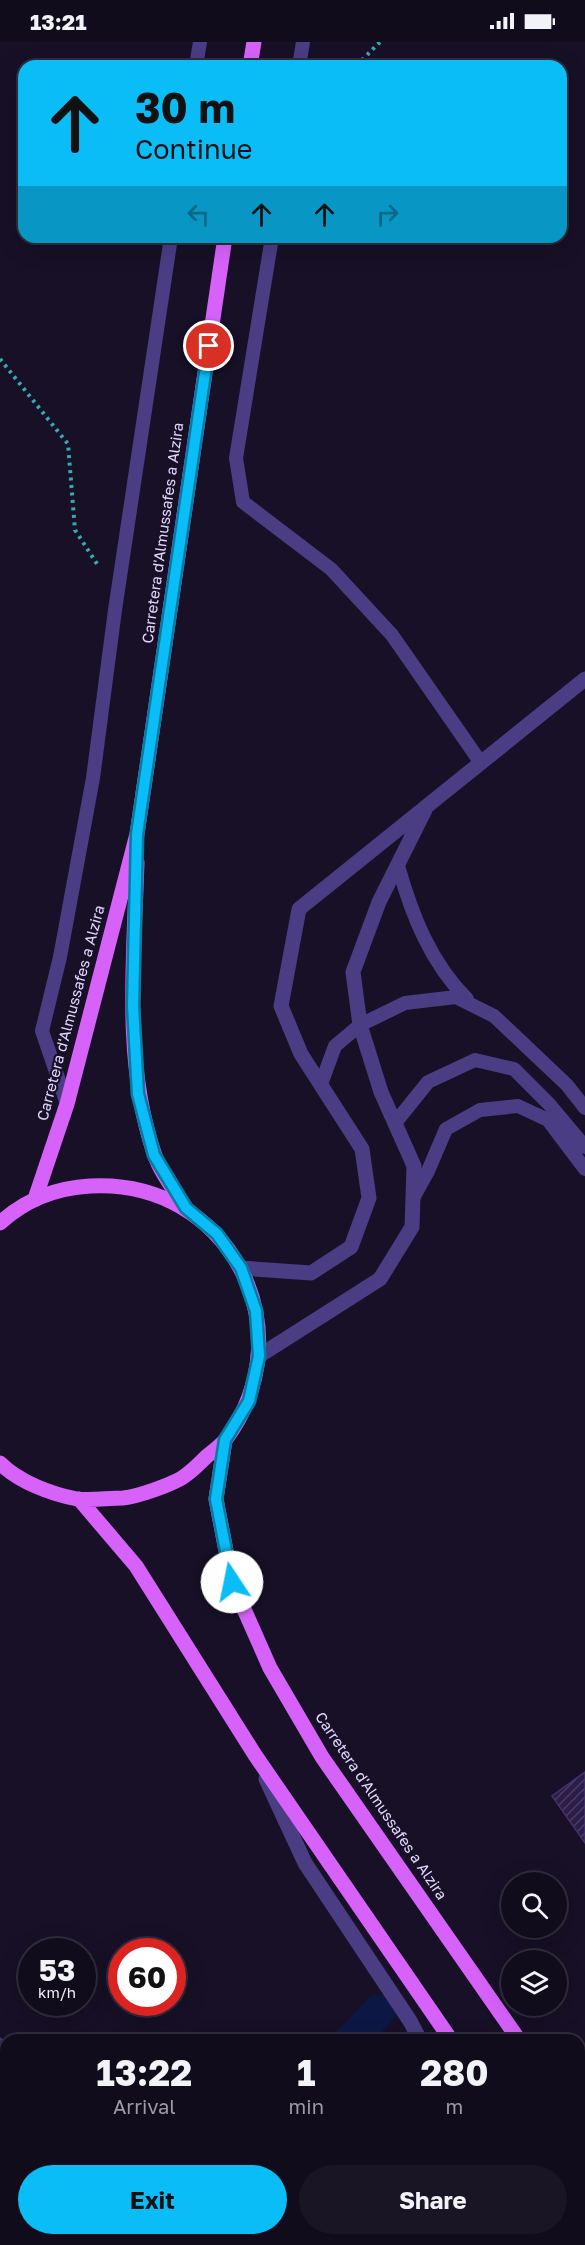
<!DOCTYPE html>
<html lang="en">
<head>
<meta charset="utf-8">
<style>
	body { margin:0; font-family:"Golos Text",sans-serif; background:#1a1525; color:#f1f3f6; height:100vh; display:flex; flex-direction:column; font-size:22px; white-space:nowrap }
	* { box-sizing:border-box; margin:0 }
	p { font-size:20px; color:#9c9ba3 }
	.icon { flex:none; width:33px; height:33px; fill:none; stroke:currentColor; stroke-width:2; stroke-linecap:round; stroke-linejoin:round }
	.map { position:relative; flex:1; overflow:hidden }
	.details { position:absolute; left:0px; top:1992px; width:585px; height:212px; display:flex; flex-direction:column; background:#110c1c; border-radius:18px 18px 0 0; box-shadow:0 6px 24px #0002,0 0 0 2px #302c3b }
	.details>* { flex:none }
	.guide { position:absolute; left:18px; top:18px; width:549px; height:183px; border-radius:18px; box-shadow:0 6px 24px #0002,0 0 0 2px #302c3b; background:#0abdf7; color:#111; overflow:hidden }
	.controls { position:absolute; left:501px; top:1830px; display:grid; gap:12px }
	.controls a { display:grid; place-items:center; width:66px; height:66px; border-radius:50%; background:#110c1c; box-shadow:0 6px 24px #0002,0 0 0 2px #302c3b; font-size:30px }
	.speed { position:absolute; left:18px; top:1896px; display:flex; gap:12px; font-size:30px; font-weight:700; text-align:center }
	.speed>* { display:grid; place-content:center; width:78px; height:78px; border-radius:50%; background:#110c1c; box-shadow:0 6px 24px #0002,0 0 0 2px #302c3b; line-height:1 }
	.speed small { font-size:15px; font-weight:400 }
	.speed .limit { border:9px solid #d22; background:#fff; color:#111 }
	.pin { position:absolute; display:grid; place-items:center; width:51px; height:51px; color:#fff; margin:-26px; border:3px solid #fff; border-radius:50%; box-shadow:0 2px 6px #0007 }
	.me { position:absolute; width:66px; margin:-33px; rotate:349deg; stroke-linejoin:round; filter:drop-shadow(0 0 4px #0008) }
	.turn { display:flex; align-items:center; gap:21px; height:126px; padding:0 18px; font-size:27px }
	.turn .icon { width:78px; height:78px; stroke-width:2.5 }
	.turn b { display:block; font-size:42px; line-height:51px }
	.lanes { display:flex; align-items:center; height:57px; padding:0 18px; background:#0003; justify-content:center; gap:30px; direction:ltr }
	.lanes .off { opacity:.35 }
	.eta { display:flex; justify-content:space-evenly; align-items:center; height:102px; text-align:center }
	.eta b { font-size:36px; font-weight:700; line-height:42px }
	.cta { display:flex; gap:12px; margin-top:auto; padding:12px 18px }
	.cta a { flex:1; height:69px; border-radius:36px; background:#0abdf7; color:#111; font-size:24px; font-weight:700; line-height:69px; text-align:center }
	.cta a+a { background:#1a1525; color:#f1f3f6 }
	.status { display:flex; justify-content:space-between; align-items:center; height:42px; padding:0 30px; background:#110c1c; direction:ltr }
	.status svg { height:16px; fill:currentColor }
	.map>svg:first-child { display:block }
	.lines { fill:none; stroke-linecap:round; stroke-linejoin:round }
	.canal { stroke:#0c1843; stroke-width:33 }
	.building { fill:url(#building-hatch); stroke:#463072; stroke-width:1.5 }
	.path { stroke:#34aab5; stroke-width:4; stroke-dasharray:3 4.5; stroke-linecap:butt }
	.lane { stroke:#4a3d84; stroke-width:14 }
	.street { stroke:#4a3d84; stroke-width:15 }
	.primary { stroke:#d762fa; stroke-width:15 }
	.route-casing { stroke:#067ba1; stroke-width:15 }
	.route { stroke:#0abdf7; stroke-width:10 }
	.labels { text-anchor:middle; stroke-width:4.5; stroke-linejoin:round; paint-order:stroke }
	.street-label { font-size:15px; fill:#e1d7fe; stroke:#171026 }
</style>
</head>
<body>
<div class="status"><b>13:21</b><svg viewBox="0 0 49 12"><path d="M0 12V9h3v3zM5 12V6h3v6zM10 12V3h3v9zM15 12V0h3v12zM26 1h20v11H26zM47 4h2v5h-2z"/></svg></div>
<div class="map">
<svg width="585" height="2203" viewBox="0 0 585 2203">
	<defs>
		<pattern id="building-hatch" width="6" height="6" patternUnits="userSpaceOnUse" patternTransform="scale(1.5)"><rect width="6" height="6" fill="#2b1d47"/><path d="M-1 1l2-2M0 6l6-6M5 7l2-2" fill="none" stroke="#493d63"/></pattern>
	</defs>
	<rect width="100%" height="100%" fill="#171026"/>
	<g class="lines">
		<path class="canal" d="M351,1998L379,1969
			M153,2203L159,2198"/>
	</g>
	<path class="building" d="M585,1730V1801L552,1754Z
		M0,1996L6,2000V2145L0,2141Z
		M89,2198H121L117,2203H97Z
		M198,2198H284L290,2203H192Z"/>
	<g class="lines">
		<path class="path" d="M348,24L362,18L380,0
			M0,317L68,402L75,488L99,525"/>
		<path class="lane" d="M196,24L200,0
			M299,24L303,0
			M272,195L236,416L243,460L331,527L392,593L481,721
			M398,824C412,873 430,920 467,957
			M321,1042L335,1004L360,983L405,961L456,955L494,974L567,1043L585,1066
			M67,1062L42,989L60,915L93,736L115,568L171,195
			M395,1081L428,1040L475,1018L514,1027L549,1062L585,1105
			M413,1156L428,1129L446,1087L480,1068L518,1064L548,1078L585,1127"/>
		<path class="street" d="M241,1226L311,1231L351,1205L369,1156L362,1107L301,1012L281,964L299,867L585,637
			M259,1314L380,1237L412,1185L414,1124L381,1050L360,983L353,930L379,860L425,768
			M266,1737L305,1821L410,1979L420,1998
			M522,2198L526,2203"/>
		<path class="primary" d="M250,24L254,0
			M137,820C134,916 123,1019 154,1111C160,1130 175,1149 186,1166
			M35,1157L67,1062L137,792L225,195
			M0,1181C25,1158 57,1146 90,1144C228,1136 307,1287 226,1397C221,1404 213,1409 206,1415C200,1421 193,1428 186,1433C175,1442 136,1455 123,1456C108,1456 91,1459 77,1457C51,1452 19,1440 0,1421
			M225,1398L216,1457L232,1540L270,1626L322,1715L519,1998
			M79,1457L136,1524L255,1713L451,1998
			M579,2085L585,2093
			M579,2184L585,2193"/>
	</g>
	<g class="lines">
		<g class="route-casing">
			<path id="route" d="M209,304L137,792L133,964L138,1052L154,1113L186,1166L217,1192L241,1226L256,1269L259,1314L249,1359L225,1398L216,1457L232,1540"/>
		</g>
		<use href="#route" class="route"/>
	</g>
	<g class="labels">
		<g class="street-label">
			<text transform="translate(163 491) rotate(-82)" y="5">Carretera d'Almussafes a Alzira</text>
			<text transform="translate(71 971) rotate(-75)" y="5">Carretera d'Almussafes a Alzira</text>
			<text transform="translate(381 1764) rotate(56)" y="5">Carretera d'Almussafes a Alzira</text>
		</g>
	</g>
</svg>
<div class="controls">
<a><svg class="icon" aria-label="search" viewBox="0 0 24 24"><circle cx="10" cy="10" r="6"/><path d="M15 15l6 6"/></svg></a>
<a><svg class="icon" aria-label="layers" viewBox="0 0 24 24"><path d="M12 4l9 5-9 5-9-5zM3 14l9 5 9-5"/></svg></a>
</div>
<div class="speed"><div>53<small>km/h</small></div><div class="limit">60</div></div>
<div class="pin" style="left:209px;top:304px;background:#d93025"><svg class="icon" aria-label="arrive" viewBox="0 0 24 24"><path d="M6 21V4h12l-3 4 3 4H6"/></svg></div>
<svg class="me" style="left:232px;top:1540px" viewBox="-20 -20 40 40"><circle r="19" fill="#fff"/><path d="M0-13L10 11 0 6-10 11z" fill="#0abdf7"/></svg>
<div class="guide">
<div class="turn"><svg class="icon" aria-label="ahead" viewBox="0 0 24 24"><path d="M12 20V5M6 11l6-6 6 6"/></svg><div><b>30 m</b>Continue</div></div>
<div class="lanes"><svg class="icon off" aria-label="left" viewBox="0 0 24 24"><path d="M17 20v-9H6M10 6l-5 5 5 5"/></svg><svg class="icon" aria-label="ahead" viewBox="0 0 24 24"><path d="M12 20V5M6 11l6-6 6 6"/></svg><svg class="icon" aria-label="ahead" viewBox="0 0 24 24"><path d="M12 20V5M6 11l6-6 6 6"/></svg><svg class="icon off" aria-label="right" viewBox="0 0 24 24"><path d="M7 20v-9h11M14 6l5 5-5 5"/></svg></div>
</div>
<section class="details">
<div class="eta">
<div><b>13:22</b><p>Arrival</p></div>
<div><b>1</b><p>min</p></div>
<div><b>280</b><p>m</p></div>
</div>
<div class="cta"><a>Exit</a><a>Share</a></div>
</section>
</div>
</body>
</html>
